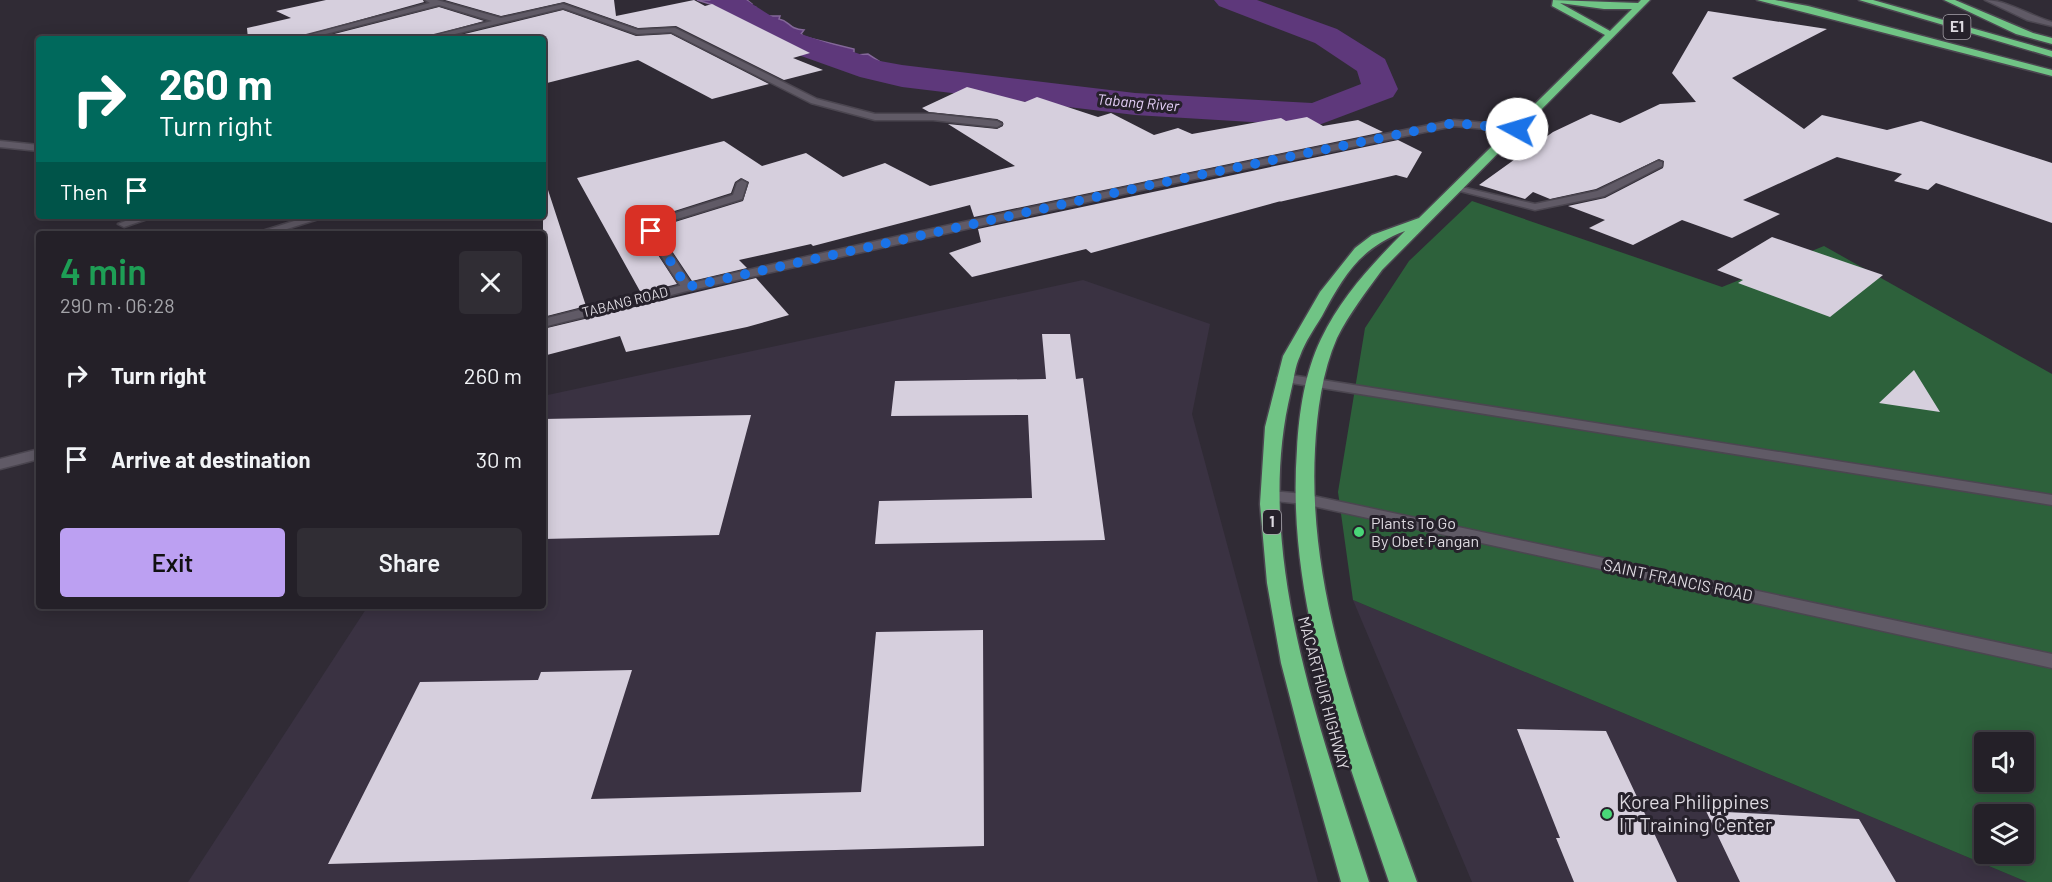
<!DOCTYPE html>
<html lang="en">
<head>
<meta charset="utf-8">
<style>
	body { margin:0; font-family:Barlow,sans-serif; background:#302d34; color:#f1f3f6; height:100vh; display:flex; flex-direction:column; font-size:22px; white-space:nowrap }
	* { box-sizing:border-box; margin:0 }
	p { font-size:20px; color:#a3a3a8 }
	.icon { flex:none; width:33px; height:33px; fill:none; stroke:currentColor; stroke-width:2; stroke-linecap:round; stroke-linejoin:round }
	.map { position:relative; flex:1; overflow:hidden }
	.details { position:absolute; left:36px; top:231px; width:510px; height:378px; display:flex; flex-direction:column; background:#242028; border-radius:6px; box-shadow:0 3px 15px #0003,0 0 0 2px #413e45 }
	.details>* { flex:none }
	.top-card { position:absolute; left:36px; top:36px; width:510px; height:183px; border-radius:6px; box-shadow:0 3px 15px #0003,0 0 0 2px #413e45; background:#00695c; color:#fff; overflow:hidden }
	.tools { position:absolute; left:1974px; top:732px; display:grid; gap:12px }
	.tools a { display:grid; place-items:center; width:60px; height:60px; border-radius:6px; background:#242028; box-shadow:0 3px 15px #0003,0 0 0 2px #413e45; font-size:30px }
	.pin { position:absolute; display:grid; place-items:center; width:51px; height:51px; color:#fff; margin:-26px; border-radius:12px; box-shadow:0 3px 9px #0006 }
	.me { position:absolute; width:66px; margin:-33px; rotate:276deg; stroke-linejoin:round; filter:drop-shadow(0 0 4px #0008) }
	.turn { display:flex; align-items:center; gap:21px; height:126px; padding:0 24px; font-size:27px }
	.turn .icon { width:78px; height:78px; stroke-width:2.5 }
	.turn b { display:block; font-size:42px; line-height:51px }
	.then { display:flex; align-items:center; height:57px; padding:0 24px; background:#0003; gap:12px; font-size:22px }
	.round { display:grid; place-items:center; flex:none; width:63px; height:63px; border-radius:6px; background:#302d34 }
	.head { display:flex; align-items:center; justify-content:space-between; height:102px; padding:0 24px }
	h1 { font-size:36px; font-weight:600; line-height:45px; color:#1e9e55 }
	.button { display:flex; gap:12px; margin-top:auto; padding:12px 24px }
	.button a { flex:1; height:69px; border-radius:6px; background:#bca0f2; color:#111; font-size:24px; font-weight:600; line-height:69px; text-align:center }
	.button a+a { background:#302d34; color:#f1f3f6 }
	ul { padding:0; list-style:none }
	li { display:flex; align-items:center; gap:18px; height:84px; padding:0 24px }
	li div { flex:1 }
	li b { display:block; font-size:22px }
	li em { font-style:normal }
	.map>svg:first-child { display:block }
	.built { fill:#3a3242 }
	.green { fill:#2d613b; fill-rule:evenodd }
	.water { fill:#5e387b; stroke:#846899; stroke-width:1.5 }
	.lines { fill:none; stroke-linecap:round; stroke-linejoin:round }
	.river { fill:#5e387b; fill-rule:evenodd }
	.building { fill:#d6cfdd }
	.street-casing { stroke:#4b4650; stroke-width:3 }
	.secondary-casing { stroke:#4b4650; stroke-width:3 }
	.highway-casing { stroke:#4b4650; stroke-width:3 }
	.street { fill:#605a66; fill-rule:evenodd }
	.secondary { fill:#605a66; fill-rule:evenodd }
	.highway { fill:#70c485; fill-rule:evenodd }
	.route { stroke:#1a73e8; stroke-width:10; stroke-dasharray:0 18 }
	.poi-dot { fill:#49d778; stroke:#26212b; stroke-width:2 }
	.labels { text-anchor:middle; stroke-width:6; stroke-linejoin:round; paint-order:stroke }
	.far-street-label { font-size:14px; fill:#ddd9e0; stroke:#26212b }
	.shield { fill:#26212b; stroke:#a6a2aa; stroke-width:1.5 }
	.shield-label { font-size:15px; font-weight:bold; fill:#ddd9e0 }
	.far-water-label { font-size:15px; font-style:italic; fill:#e4cff7; stroke:#26212b }
	.poi-label { font-size:16px; fill:#ddd9e0; stroke:#26212b; text-anchor:start }
	.street-label { font-size:16px; fill:#ddd9e0; stroke:#26212b }
	.near-poi-label { font-size:20px; fill:#ddd9e0; stroke:#26212b; text-anchor:start }
</style>
</head>
<body>
<div class="map">
<svg width="2052" height="882" viewBox="0 0 2052 882">
	<rect width="100%" height="100%" fill="#302b35"/>
	<path class="built" d="M1083,280L1210,324L1192,414L1318,882H188L368,606H543V396Z
		M1353,600L2027,882H1472Z"/>
	<path class="green" d="M1472,201L1722,287L1824,246L2052,374V882H2027L1353,600L1338,492L1365,328L1409,261ZM1984,742H2024V782H1984ZM1984,814H2024V854H1984Z"/>
	<path class="water" d="M697,0H747L752,4L749,7H755L751,12L761,16H780L779,19C790,21 788,29 804,30L801,34L805,37L854,49V52L846,56L868,54L902,76H863L861,70L840,66L839,63L776,41L760,27L740,19L733,11Z"/>
	<g class="lines">
		<path class="river" d="M710,0H746L798,33L880,61L902,65L1135,93L1312,103L1361,84L1357,71L1315,43L1219,6L1214,0H1257L1337,29L1385,59L1398,89L1393,97L1316,126L1135,115L902,87L860,77L776,47L715,6Z"/>
	</g>
	<path class="building" d="M326,0H423L424,2L291,39H248L247,28L291,18L276,11Z
		M445,0H614L616,16L694,0L705,6L712,4L810,53L793,58L823,70L784,80L676,26L638,28L564,2L501,16Z
		M439,7L484,21L418,39H315Z
		M563,10L636,36L671,34L769,84L712,99L638,60L543,84V39H444Z
		M1708,11L1827,29L1732,78L1804,129L1822,115L1887,130L1921,121L2052,163V223L1936,183L1928,190L1894,181L1902,174L1837,157L1743,200L1780,214L1732,238L1682,220L1633,245L1589,228L1605,220L1568,206L1605,198L1663,168L1664,161L1659,159L1596,189L1550,199L1533,192L1525,199L1479,185L1553,132L1591,114L1620,123L1660,104L1696,102L1672,73Z
		M967,87L1025,102L1037,97L1098,117L1111,113L1154,135L1178,128L1192,134L1281,118L1286,121L1307,117L1323,126L1358,120L1383,132L974,217L970,205L813,246L811,244L739,260L747,268L692,281L660,233L675,222L743,201L749,182L741,178L735,182L731,193L665,214L644,229L643,232L677,284L641,293L577,178L724,141L762,166L806,153L843,177L885,163L930,186L1015,166L948,124L997,129L1003,126V122L997,119L929,112L922,108Z
		M1398,140L1422,152L1407,178L1396,175L1279,202L1281,201L1091,253L1086,249L972,277L949,253L981,242L978,229Z
		M548,190L586,306L543,317V191Z
		M1772,237L1883,275L1830,317L1738,283L1743,280L1717,270Z
		M756,278L789,315L747,327L626,352L620,336L543,356V329Z
		M1042,334H1070L1076,379L1083,378L1105,540L875,544L879,501L1032,498L1028,415L891,416L895,381L1046,379Z
		M1914,370L1940,412L1879,403Z
		M751,415L719,535L543,539V419Z
		M983,630L984,846L328,864L420,682L538,680L541,672L632,670L591,799L861,792L876,632Z
		M1517,729L1606,731L1677,882H1574L1556,838H1560Z
		M1706,811L1859,819L1896,882H1740Z"/>
	<g class="lines">
		<g class="street-casing">
			<path id="street" d="M425,0H437L501,18L563,4L638,30L675,28L817,99L875,114H933L997,121L1002,124L997,127L933,120H875L811,103L671,32L637,34L563,8L434,39H420L492,21L439,5L306,39H293L430,3Z
				M1985,0C2007,0 2030,16 2052,22V26L2027,20Z
				M0,141L39,145V151L0,147Z
				M1658,161L1662,162V166L1604,196L1535,210L1452,189L1457,186L1535,204L1597,191Z
				M742,180L747,183L742,199L674,220L657,232L693,287L691,290H683L645,231L666,216L733,195L737,183Z
				M138,216H156L124,227L118,224Z
				M310,216H328L271,234H253Z
				M1284,374L2052,495V505L1279,381L1277,378L1279,375Z
				M1271,491L1304,494L2052,654V668L1304,504L1265,500L1263,496Z"/>
		</g>
		<g class="secondary-casing">
			<path id="secondary" d="M1454,120L1517,126L1522,129L1517,132L1454,126L1146,189L687,291L543,327V319C845,244 1149,182 1454,120Z
				M39,449V459L0,469V459Z"/>
		</g>
		<g class="highway-casing">
			<path id="highway" d="M1553,0L1638,3L1641,0H1650L1382,270C1366,292 1349,314 1337,338C1322,372 1317,412 1315,449C1307,600 1367,742 1417,882H1389C1342,742 1286,600 1297,449C1299,412 1305,372 1321,339C1341,297 1373,263 1405,231C1360,248 1344,275 1322,316C1314,329 1305,342 1300,356C1295,366 1294,379 1291,391C1252,551 1321,730 1369,882H1341L1301,740L1281,663L1267,583L1260,504L1265,427L1283,356L1320,292L1355,248L1372,235L1419,218L1605,35L1552,6ZM1560,3L1604,9H1632L1610,31Z
				M1757,0H1775L1808,6L2052,70V76Z
				M1859,0H1873L2052,51V57Z
				M1944,0H1955L2033,33L2052,38V44L2016,34Z"/>
		</g>
		<use href="#street" class="street"/>
		<use href="#secondary" class="secondary"/>
		<use href="#highway" class="highway"/>
	</g>
	<g class="lines">
		<path class="route" d="M651,231L687,287L1146,186L1454,123L1517,129"/>
	</g>
	<g class="poi-dot">
		<circle cx="1359" cy="532" r="6"/>
		<circle cx="1607" cy="814" r="6"/>
	</g>
	<g class="labels">
		<g class="far-street-label">
			<text transform="translate(625 302) rotate(-14)" y="5">TABANG ROAD</text>
		</g>
		<g class="shield">
			<rect x="1943.5" y="15" width="27" height="24" rx="4.5"/>
			<rect x="1263" y="510" width="18" height="24" rx="4.5"/>
		</g>
		<g class="shield-label">
			<text x="1957" y="32">E1</text>
			<text x="1272" y="527">1</text>
		</g>
		<g class="far-water-label">
			<text transform="translate(1138 103) rotate(5)" y="5">Tabang River</text>
		</g>
		<g class="poi-label">
			<text x="1371" y="529">Plants To Go<tspan x="1371" dy="18">By Obet Pangan</tspan></text>
		</g>
		<g class="street-label">
			<text transform="translate(1678 580) rotate(12)" y="6">SAINT FRANCIS ROAD</text>
			<text transform="translate(1324 693) rotate(75)" y="6">MACARTHUR HIGHWAY</text>
		</g>
		<g class="near-poi-label">
			<text x="1619" y="809">Korea Philippines<tspan x="1619" dy="23">IT Training Center</tspan></text>
		</g>
	</g>
</svg>
<div class="tools">
<a><svg class="icon" aria-label="sound" viewBox="0 0 24 24"><path d="M4 9h4l5-4v14l-5-4H4zM17 9q2 3 0 6"/></svg></a>
<a><svg class="icon" aria-label="layers" viewBox="0 0 24 24"><path d="M12 4l9 5-9 5-9-5zM3 14l9 5 9-5"/></svg></a>
</div>
<div class="pin" style="left:651px;top:231px;background:#d93025"><svg class="icon" aria-label="arrive" viewBox="0 0 24 24"><path d="M6 21V4h12l-3 4 3 4H6"/></svg></div>
<svg class="me" style="left:1517px;top:129px" viewBox="-20 -20 40 40"><circle r="19" fill="#fff"/><path d="M0-13L10 11 0 6-10 11z" fill="#1a73e8"/></svg>
<div class="top-card">
<div class="turn"><svg class="icon" aria-label="right" viewBox="0 0 24 24"><path d="M7 20v-9h11M14 6l5 5-5 5"/></svg><div><b>260 m</b>Turn right</div></div>
<div class="then">Then<svg class="icon" aria-label="arrive" viewBox="0 0 24 24"><path d="M6 21V4h12l-3 4 3 4H6"/></svg></div>
</div>
<section class="details">
<div class="head"><div><h1>4 min</h1><p>290 m · 06:28</p></div><a class="round"><svg class="icon" aria-label="close" viewBox="0 0 24 24"><path d="M6 6l12 12M18 6L6 18"/></svg></a></div>
<ul>
<li><svg class="icon" aria-label="right" viewBox="0 0 24 24"><path d="M7 20v-9h11M14 6l5 5-5 5"/></svg><div><b>Turn right</b></div><em>260 m</em></li>
<li><svg class="icon" aria-label="arrive" viewBox="0 0 24 24"><path d="M6 21V4h12l-3 4 3 4H6"/></svg><div><b>Arrive at destination</b></div><em>30 m</em></li>
</ul>
<div class="button"><a>Exit</a><a>Share</a></div>
</section>
</div>
</body>
</html>
